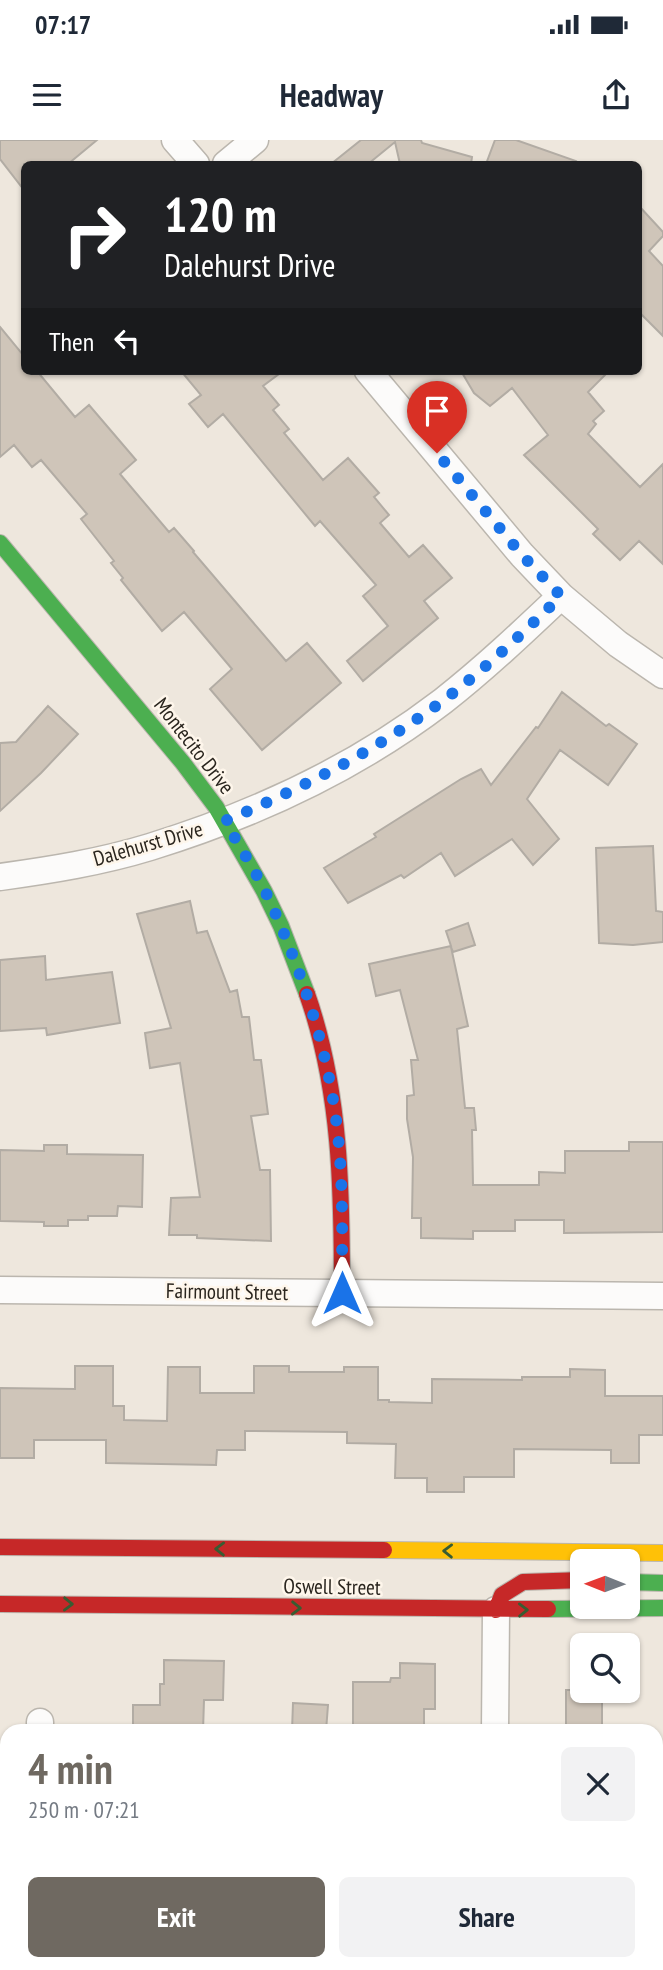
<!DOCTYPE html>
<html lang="en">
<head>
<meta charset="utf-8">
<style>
	body { margin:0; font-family:"PT Sans Narrow",sans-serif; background:#f2f2f3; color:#1f2937; height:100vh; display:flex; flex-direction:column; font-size:26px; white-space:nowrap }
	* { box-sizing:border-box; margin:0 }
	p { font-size:23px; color:#747a83 }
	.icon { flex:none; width:38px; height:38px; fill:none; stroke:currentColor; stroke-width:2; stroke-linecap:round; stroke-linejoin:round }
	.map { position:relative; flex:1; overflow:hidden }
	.sheet { position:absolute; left:0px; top:1584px; width:663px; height:247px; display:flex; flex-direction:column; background:#fff; border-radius:21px 21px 0 0; box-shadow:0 2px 5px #0004 }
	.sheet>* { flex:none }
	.banner { position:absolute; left:21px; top:21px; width:621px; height:214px; border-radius:10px; box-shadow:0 2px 5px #0004; background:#202124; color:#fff; overflow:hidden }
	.needle { width:46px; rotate:271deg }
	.fabs { position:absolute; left:570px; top:1409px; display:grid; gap:14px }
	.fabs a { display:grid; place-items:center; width:70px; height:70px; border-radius:10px; background:#fff; box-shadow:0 2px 5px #0004; font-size:35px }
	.pin { position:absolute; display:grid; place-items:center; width:60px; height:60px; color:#fff; margin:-72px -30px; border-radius:50% 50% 50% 0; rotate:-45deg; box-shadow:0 0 7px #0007 }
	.pin .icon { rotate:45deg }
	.me { position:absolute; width:77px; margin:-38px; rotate:0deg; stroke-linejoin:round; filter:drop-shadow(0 0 5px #0008) }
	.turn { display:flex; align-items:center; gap:24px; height:147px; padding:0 28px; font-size:32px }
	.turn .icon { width:91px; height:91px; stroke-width:2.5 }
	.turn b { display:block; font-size:49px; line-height:60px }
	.then { display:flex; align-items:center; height:66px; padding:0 28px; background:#0003; gap:14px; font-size:26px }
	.round { display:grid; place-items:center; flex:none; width:74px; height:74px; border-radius:10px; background:#f2f2f3 }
	.head { display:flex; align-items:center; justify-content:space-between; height:119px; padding:0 28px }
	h1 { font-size:42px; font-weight:600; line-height:52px; color:#6f6961 }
	.action { display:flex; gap:14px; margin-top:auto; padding:14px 28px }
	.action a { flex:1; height:80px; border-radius:10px; background:#6f6961; color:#fff; font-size:28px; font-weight:600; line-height:80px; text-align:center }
	.action a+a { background:#f2f2f3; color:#1f2937 }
	.status { display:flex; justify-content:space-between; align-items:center; height:49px; padding:0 35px; background:#fff; direction:ltr }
	.status svg { height:19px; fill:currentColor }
	header { display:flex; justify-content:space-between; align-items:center; height:91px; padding:0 28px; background:#fff; font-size:32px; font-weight:600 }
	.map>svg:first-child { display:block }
	.building { fill:#cfc5b9; stroke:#b2aca4; stroke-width:2 }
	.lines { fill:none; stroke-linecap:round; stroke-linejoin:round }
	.street-casing { stroke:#bbb6ae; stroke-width:29 }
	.fast-casing { stroke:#bbb6ae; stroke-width:18 }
	.slow-casing { stroke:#bbb6ae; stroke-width:18 }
	.jam-casing { stroke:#bbb6ae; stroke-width:18 }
	.street { stroke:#fcfbfa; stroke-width:26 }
	.fast { stroke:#4caf50; stroke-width:16 }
	.slow { stroke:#ffc107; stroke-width:16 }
	.jam { stroke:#c62828; stroke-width:16 }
	.oneway { stroke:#385c32 }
	.route { stroke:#1a73e8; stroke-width:12; stroke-dasharray:0 21.6 }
	.labels { text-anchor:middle; stroke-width:5; stroke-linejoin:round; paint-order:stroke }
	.street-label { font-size:21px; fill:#2a251e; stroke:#fef6eb }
</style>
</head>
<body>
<div class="status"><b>07:17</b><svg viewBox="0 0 49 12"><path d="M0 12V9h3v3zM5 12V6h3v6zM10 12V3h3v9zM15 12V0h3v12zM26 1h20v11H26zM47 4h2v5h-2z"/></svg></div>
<header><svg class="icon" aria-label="menu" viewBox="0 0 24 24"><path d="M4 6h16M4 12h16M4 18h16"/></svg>Headway<svg class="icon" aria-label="share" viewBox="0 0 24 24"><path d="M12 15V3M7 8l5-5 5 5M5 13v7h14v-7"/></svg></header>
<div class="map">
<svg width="663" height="1830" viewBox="0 0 663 1830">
	<rect width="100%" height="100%" fill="#eee7dd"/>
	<path class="building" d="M0,0H97L68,24H24V50L0,19Z
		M361,0H421L422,3L472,17L471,24H400L395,2L368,24H331Z
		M495,0H516L576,21L575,24H486Z
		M639,66L663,92V96L649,111L663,126V196L639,172Z
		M0,187L24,216V231H37L75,277L89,265L136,320L120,334L169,392L174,388L194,411L193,412L286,521L307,503L341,543L262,610L210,549L232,529L184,472L162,491L121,440L123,438L111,423L114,421L81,379L87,374L41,320L32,327L14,305L0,317Z
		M181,231H283L263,246L279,265L273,270L289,289L284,293L323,340L348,318L379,353L374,357L389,375L380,383L409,417L423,405L452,438L424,461L438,478L363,541L347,521L388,486L363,456L376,445L320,381L315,386L223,274L208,287L189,264L201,255Z
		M461,231H609L588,252L604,271L593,281L596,284L588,294L640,347L663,324V424L639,401L620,420L593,394L598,389L524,315L548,295L512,248L490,266L474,253Z
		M562,552L606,586L609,584L637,604L608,645L560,610L527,659L559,699L533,725L512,699L455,736L441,713L404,738L401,735L348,763L324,728L376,697L374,694L461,639L481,629L491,645L536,587L538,588Z
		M48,566L78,594L41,633L0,671V603L16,602Z
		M653,706L656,771L663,772V802L633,805L599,803L596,708Z
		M190,761L197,793L207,791L230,852L237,850L242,877H249L254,920H261L268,974L251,976L260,1030H270L271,1101L197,1098V1095H169L171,1058L200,1057L180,923L150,928L145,893L171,888L137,774Z
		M468,783L475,805L453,812L451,807L468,886L457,889L465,968H474L476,990H472L473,1045H539V1032L565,1033V1011H629V1002H663V1092L564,1093V1080H515V1091H473V1099L421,1098V1078H412L413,1017L407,979V956L414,955L411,920H418L400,850L376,856L369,824L451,806L446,791Z
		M45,816L46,840L112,832L120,883L47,895L46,888L0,891V820Z
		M44,1005H67V1014L143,1015L142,1067L118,1066L117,1076H88V1080H68V1086H44V1082L0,1081V1010L44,1011Z
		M75,1226H113V1266H124V1280L167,1281L168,1227H200V1253H254V1226H289V1232H344V1227H378V1260H389V1262L432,1263V1239L522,1240V1237H570V1229L605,1230V1256H663V1295H639V1323H611V1310L514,1309V1337H464V1352H427V1338H395L396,1304L347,1303V1292L245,1291V1310H217L216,1325L106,1323V1300H34V1318H0V1248L75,1249Z
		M164,1520L224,1521L223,1560H204L203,1591H133V1565H160V1544H164Z
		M400,1523L435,1524V1569H424V1587L353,1586V1542H390L391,1538H400Z
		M566,1550H602V1591H566Z
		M293,1563L328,1565L326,1591H292Z"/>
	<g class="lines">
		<g class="street-casing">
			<path id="street" d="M175,0L196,24
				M226,24L255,0
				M368,231L522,415L561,456L618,504L663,535
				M0,737C51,730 101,722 150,707C254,675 357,627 443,561C485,528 523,492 561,456
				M0,1150L663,1156
				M40,1591V1582
				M495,1591L496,1470
				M94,1824L99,1830
				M492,1830V1824"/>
		</g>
		<g class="fast-casing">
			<path id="fast" d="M0,403L183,623L216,667L264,751L281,786L307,854
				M628,1442L663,1443
				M548,1469L663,1468"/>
		</g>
		<g class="slow-casing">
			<path id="slow" d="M384,1410L663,1413"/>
		</g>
		<g class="jam-casing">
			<path id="jam" d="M307,854C341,951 342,1052 342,1153
				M0,1407L384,1410
				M0,1464L548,1469
				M496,1470L502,1455L523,1442L583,1440"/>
		</g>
		<use href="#street" class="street"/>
		<use href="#fast" class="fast"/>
		<use href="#slow" class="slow"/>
		<use href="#jam" class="jam"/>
	</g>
	<defs><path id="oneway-chevron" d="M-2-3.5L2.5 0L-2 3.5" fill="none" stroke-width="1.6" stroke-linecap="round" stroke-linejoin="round" transform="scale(1.75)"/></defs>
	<g class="oneway">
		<use href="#oneway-chevron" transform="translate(220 1409) rotate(-179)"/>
		<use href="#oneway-chevron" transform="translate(448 1411) rotate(-179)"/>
		<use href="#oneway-chevron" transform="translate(68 1464) rotate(1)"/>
		<use href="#oneway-chevron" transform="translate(296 1468) rotate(1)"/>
		<use href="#oneway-chevron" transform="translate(523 1470) rotate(-1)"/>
	</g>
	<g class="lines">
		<path class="route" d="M342,1153C342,1093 344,1032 335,972C324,897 299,824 267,755C255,730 239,706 225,681C301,648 374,612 441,562C484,530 523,493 561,456L522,415L437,313"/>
	</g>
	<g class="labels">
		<g class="street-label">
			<text transform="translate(194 606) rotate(52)" y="7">Montecito Drive</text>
			<text transform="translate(148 704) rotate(-16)" y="7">Dalehurst Drive</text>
			<text transform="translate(227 1152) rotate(1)" y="7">Fairmount Street</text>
			<text transform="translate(332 1447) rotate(1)" y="7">Oswell Street</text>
		</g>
	</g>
</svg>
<div class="fabs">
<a><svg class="needle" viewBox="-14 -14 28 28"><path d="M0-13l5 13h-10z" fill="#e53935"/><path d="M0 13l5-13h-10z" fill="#747a83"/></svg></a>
<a><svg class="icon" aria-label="search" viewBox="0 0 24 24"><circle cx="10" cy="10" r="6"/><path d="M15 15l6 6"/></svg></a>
</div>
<div class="pin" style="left:437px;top:313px;background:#d93025"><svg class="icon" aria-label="arrive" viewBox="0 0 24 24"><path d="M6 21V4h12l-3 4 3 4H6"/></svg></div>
<svg class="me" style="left:342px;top:1153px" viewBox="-20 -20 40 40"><path d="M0-17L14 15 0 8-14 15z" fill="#1a73e8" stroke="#fff" stroke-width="4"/></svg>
<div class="banner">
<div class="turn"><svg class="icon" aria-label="right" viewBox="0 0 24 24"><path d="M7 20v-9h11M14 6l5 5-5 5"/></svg><div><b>120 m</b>Dalehurst Drive</div></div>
<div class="then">Then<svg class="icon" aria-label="left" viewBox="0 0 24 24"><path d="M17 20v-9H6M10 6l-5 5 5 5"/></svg></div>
</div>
<section class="sheet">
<div class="head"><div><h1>4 min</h1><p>250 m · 07:21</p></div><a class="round"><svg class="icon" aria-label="close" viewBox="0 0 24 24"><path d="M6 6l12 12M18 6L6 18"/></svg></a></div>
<div class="action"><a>Exit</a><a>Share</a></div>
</section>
</div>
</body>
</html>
